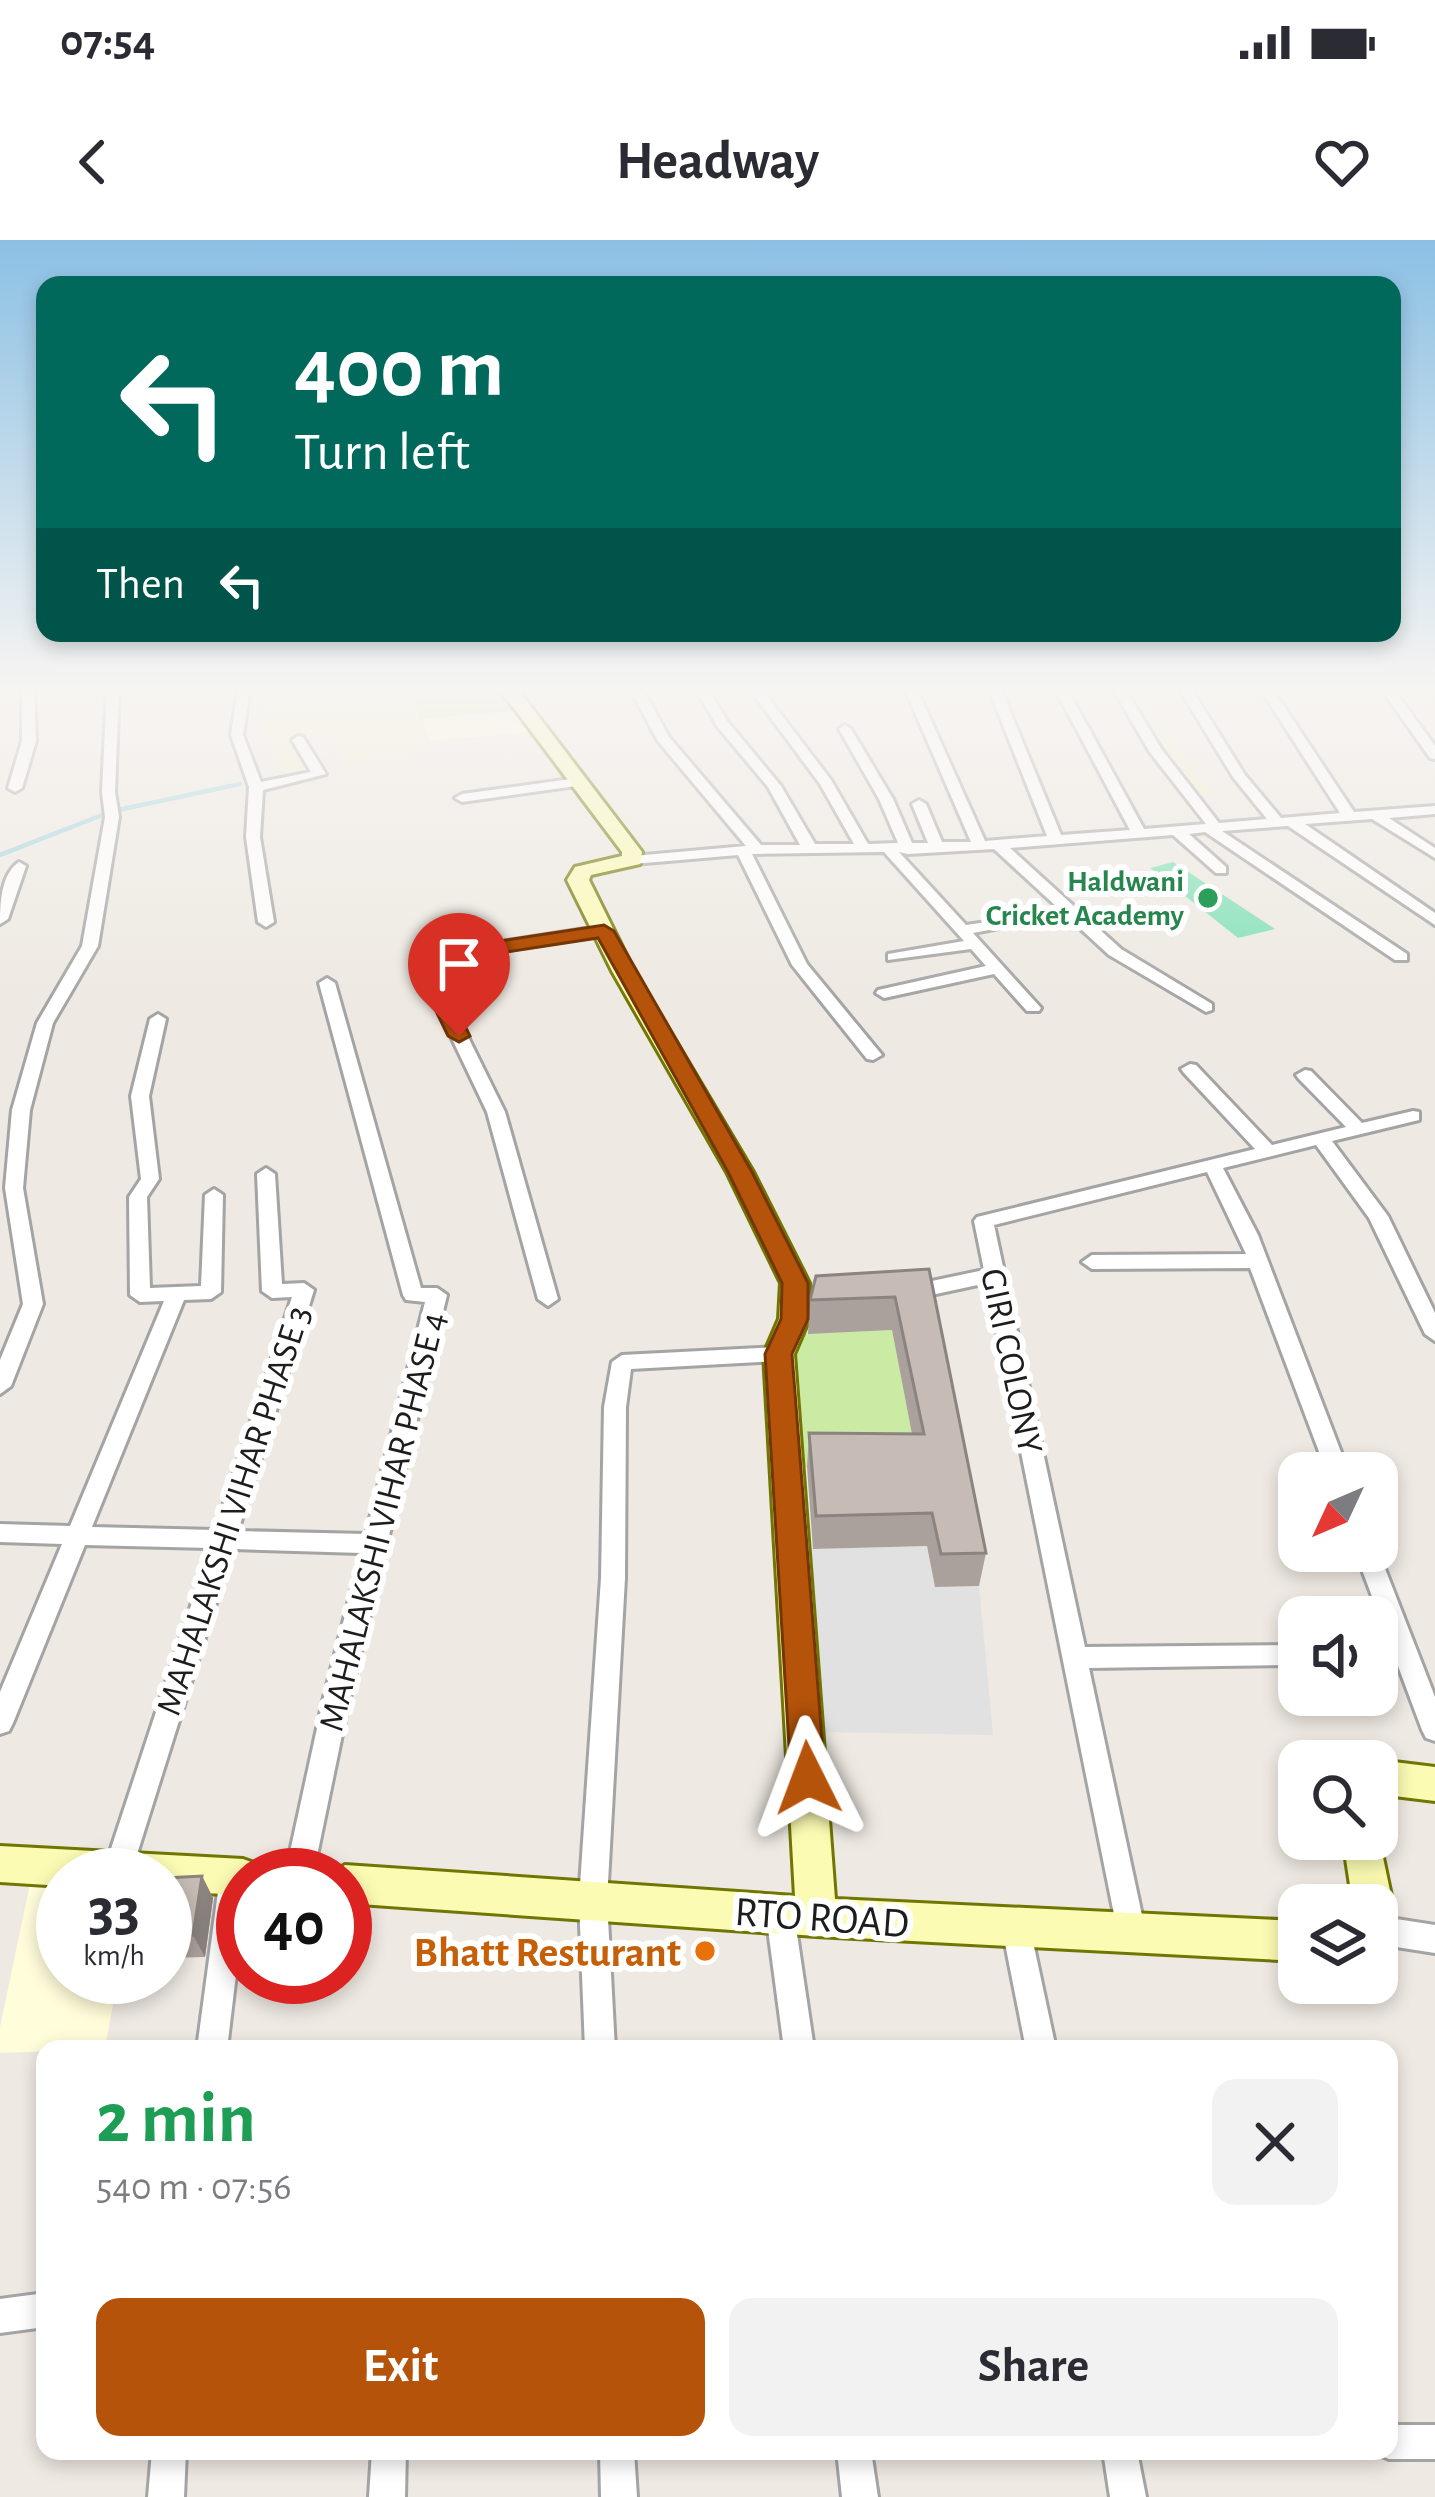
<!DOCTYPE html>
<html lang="en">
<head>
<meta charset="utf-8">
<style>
	body { margin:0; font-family:"Alegreya Sans",sans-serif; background:#f2f2f3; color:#2b2b33; height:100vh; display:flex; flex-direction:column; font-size:45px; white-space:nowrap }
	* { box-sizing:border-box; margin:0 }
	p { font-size:39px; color:#7c7c81 }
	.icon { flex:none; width:66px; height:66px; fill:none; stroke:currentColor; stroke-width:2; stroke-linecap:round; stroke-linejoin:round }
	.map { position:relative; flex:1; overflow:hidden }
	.panel { position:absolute; left:36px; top:1800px; width:1362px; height:420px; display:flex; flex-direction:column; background:#fff; border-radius:24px; box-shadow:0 6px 18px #0003 }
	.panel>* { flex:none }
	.top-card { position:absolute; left:36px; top:36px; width:1365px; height:366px; border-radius:24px; box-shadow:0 6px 18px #0003; background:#00695c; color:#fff; overflow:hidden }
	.needle { width:78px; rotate:226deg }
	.tools { position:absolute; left:1278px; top:1212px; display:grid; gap:24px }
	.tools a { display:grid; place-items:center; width:120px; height:120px; border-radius:24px; background:#fff; box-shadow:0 6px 18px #0003; font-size:60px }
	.speed { position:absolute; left:36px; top:1608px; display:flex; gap:24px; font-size:60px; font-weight:700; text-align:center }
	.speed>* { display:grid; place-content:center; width:156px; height:156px; border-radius:50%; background:#fff; box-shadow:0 6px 18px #0003; line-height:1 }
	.speed small { font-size:30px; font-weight:400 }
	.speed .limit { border:18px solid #d22; background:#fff; color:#111 }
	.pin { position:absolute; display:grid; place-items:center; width:102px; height:102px; color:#fff; margin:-123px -51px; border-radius:50% 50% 50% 0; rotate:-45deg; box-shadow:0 0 12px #0007 }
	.pin .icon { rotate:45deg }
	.me { position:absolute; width:132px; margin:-66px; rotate:357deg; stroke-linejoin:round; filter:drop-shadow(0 0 9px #0008) }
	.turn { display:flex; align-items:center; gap:42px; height:252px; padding:0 60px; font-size:54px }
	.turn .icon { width:156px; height:156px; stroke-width:2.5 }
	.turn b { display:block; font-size:84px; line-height:102px }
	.then { display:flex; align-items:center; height:114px; padding:0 60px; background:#0003; gap:24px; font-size:45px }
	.round { display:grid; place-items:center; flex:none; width:126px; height:126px; border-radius:24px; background:#f2f2f3 }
	.head { display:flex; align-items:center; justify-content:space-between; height:204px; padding:0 60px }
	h1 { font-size:72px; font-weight:600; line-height:90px; color:#1e9e55 }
	.button { display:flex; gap:24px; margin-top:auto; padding:24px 60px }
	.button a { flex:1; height:138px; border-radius:24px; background:#b45309; color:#fff; font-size:48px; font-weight:600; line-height:138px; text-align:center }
	.button a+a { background:#f2f2f3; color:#2b2b33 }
	.status { display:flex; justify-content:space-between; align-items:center; height:84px; padding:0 60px; background:#fff; direction:ltr }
	.status svg { height:33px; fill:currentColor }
	header { display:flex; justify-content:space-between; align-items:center; height:156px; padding:0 60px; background:#fff; font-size:54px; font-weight:600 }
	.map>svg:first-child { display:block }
	.education { fill:#fffdda }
	.farmland { fill:#edeecc }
	.grass { fill:#cbeba5 }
	.pitch { fill:#7de0b4 }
	.parking { fill:#e1e1e1 }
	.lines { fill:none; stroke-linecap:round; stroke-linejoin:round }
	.stream { stroke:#a0d3de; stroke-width:4.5 }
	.street-casing { stroke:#a4a4a4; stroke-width:6 }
	.secondary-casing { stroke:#707601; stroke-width:6 }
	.street { fill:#fff; fill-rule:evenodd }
	.secondary { fill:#fbfbb3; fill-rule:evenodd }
	.wall { fill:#aaa19c }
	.shaded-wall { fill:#8b837f }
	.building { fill:#c6bbb5; stroke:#8b837f; stroke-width:3 }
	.route { fill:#b45309; stroke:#753606; stroke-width:3 }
	.leisure-dot { fill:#2e9e5b; stroke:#fff; stroke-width:4.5 }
	.food-dot { fill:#e8710a; stroke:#fff; stroke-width:4.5 }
	.labels { text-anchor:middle; stroke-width:12; stroke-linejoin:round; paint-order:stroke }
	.far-leisure-label { font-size:30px; font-weight:bold; fill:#27864d; stroke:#fff; text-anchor:end }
	.street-label { font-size:36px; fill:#1d1d1d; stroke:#fff }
	.near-street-label { font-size:42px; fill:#1d1d1d; stroke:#fff }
	.near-food-label { font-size:42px; font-weight:bold; fill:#c56008; stroke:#fff; text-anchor:end }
</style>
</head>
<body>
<div class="status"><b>07:54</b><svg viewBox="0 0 49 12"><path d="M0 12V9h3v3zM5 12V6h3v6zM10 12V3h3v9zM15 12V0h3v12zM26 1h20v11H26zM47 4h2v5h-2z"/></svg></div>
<header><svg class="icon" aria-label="back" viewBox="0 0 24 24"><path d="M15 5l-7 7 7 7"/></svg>Headway<svg class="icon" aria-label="heart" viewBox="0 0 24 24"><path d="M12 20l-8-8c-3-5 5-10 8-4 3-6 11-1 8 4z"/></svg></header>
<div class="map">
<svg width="1435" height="2257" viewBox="0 0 1435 2257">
	<rect width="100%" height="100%" fill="#eee9e2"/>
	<path class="education" d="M500,450L531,492L428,501L413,455Z
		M31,1639L63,1640V1737H118L105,1809L0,1813V1787Z"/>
	<path class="farmland" d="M293,447H410L434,510L348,524L327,494L293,500L309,531L284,537L263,486L266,462L288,463Z
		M1122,447H1146L1182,514L1214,555L1195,556L1163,516Z"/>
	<path class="grass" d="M500,450L514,471L420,479L413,455Z
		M892,1090L919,1228L805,1227L795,1112L801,1094Z"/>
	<path class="pitch" d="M1173,622L1275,689L1238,698L1150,628Z"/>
	<path class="parking" d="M927,1306L935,1347L979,1346L993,1495L821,1492L810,1309Z"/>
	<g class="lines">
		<path class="stream" d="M118,570L240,544
			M0,615L105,574"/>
		<g class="street-casing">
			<path id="street" d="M22,447H34L36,501L22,548L15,552L8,548L22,501Z
				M107,447H119L115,552L119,577L98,706L53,783L30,870L23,948L43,1064L11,1146L0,1154V1120L23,1064L5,948L12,870L37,783L82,706L105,577L102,552Z
				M238,447H250L243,495L261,542L311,532L292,500L298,496L303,497L326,534L263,550L260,597L274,682L266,687L258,682L246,597L249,547L231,495Z
				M629,447H641L669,497L761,605H800L768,547L717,486L695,447H707L727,481L781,546L815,604H854L820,544L748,447H760L831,540L868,604L898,603L879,559L839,489L845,485L851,489L893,559L912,603H928L912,564L919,560L926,564L942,602H971L904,447H916L985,601L1047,596L988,447H1000L1061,595L1130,590L1054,447H1066L1144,589L1206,584L1149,511L1112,447H1124L1162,510L1219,583L1267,579L1233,537L1178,447H1190L1245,535L1281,578L1340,573L1259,447H1271L1354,572L1435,566V574L1389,578L1435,608V618L1372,579L1305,584L1435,673V685L1288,586L1222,591L1407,714V720H1395L1205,592L1189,594L1226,627V633H1216L1173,595L1010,608L1121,709L1212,764V770L1206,772L1109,715L994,609L908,614L899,612L966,685L1036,675V681L973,693L1041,768L1039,771H1027L994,734L884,758L876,753L878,750L986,726L971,709L888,720V714L964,701L884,612L752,614L807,724L882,815L873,820L867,819L792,725L738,615L633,624L626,620L633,616L746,606L658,501Z
				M1380,447H1392L1435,506V519L1430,518Z
				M578,538L585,542L583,545L462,562L455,558L462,554Z
				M19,622L26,626L8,679L0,684C0,663 1,634 19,622Z
				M604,686L609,688V694L431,722L505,872L558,1059L548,1066L538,1059L487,872L414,719L422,714Z
				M327,738L335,743L421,1048H437L447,1055L349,1461L313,1635H285L323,1461L361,1313L233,1309L132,1630L129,1635H107L104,1630L210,1308L85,1305L13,1483L9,1491L0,1494V1452L62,1304L0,1302V1284L70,1286L164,1061L140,1062L130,1055L129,957L141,939L131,856L150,779L158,774L166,779L149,856L159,939L147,957L150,1048L201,1046L205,955L214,949L223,955L221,1052L211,1059L184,1060L92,1287L215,1290L292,1057L272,1058L262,1051L257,934L266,928L275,934L282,1044L304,1043L314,1050L238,1291L366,1294L425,1062L406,1060L403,1055L319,743Z
				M1190,824L1196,825L1272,905L1346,887L1299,839L1296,835L1305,830L1311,831L1362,883L1413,871L1419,872V880L1332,901L1388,976L1435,1073V1101L1425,1094L1369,978L1316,905L1223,928L1258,995L1349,1233H1327L1250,1028L1092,1029L1082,1022L1092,1015L1246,1014L1207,932L994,985L1085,1407L1287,1405L1296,1408L1299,1414L1296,1422L1287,1425L1089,1428L1146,1694L1142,1704L1132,1708L1122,1704L1118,1694L987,1043L908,1060L898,1053L908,1046L984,1030L974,981L977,977L1255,909L1184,833L1181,829Z
				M779,1107L789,1114L779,1121L631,1129L626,1167L625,1338L607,1660L615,1809H585L579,1660L601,1338L604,1167L612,1122L622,1115Z
				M1377,1308L1435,1457V1501L1426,1498L1422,1490L1355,1311H1377Z
				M234,1624L244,1628L247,1635H243V1676L227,1809H197L220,1637L224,1628Z
				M780,1661L790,1665L794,1674L814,1809H784L766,1674L770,1665Z
				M1016,1674L1026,1678L1030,1688L1056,1809H1026L1002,1688L1006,1678Z
				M1377,1676L1435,1685V1713L1377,1704Z
				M45,2053V2087L0,2093V2059Z
				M1389,2185H1435V2219H1389L1377,2214L1375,2211H1389Z
				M152,2211H186L184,2257H148Z
				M372,2211H406L405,2257H369Z
				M600,2211H634L637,2257H601Z
				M837,2211H871L878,2257H842Z
				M1103,2211H1137L1146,2257H1110Z"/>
		</g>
		<g class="secondary-casing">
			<path id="secondary" d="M498,447H516L642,612L640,624L591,635L589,640L634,731L753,932L809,1043V1079L794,1114L835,1659L1299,1681V1721L816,1696L345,1663V1635H329L345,1625L795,1656L764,1114L779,1079L781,1043L727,932L612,731L567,640L575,627L622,616V612Z
				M1394,1522L1435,1527V1561L1394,1556L1377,1560V1526Z
				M1377,1589L1393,1665L1387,1678L1377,1682V1665H1353L1343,1599H1377Z
				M0,1606L243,1619L257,1624L262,1635H243V1655L165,1651V1635H63V1646L0,1642Z"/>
		</g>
		<use href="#street" class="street"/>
		<use href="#secondary" class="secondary"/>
	</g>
	<path class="wall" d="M929,1029L986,1313L979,1346L935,1347L927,1306L813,1309L807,1227L809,1193L912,1194L892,1090L808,1094L810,1060Z
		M202,1636L213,1658L205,1717L165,1718V1638Z"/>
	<path class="shaded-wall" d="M202,1636L213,1658L205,1717L193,1695Z"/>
	<path class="building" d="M929,1029L986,1313L941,1314L932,1273L816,1276L809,1193L924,1194L895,1057L810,1060L816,1036Z
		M202,1636L193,1695L165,1696V1638Z"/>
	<linearGradient id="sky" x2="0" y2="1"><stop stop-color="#8bc0e4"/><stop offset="0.59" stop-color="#f7f5f2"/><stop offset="1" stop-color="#f7f5f2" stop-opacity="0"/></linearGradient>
	<rect width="1435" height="763" fill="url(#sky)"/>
	<path class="route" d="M604,685L614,691L752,932L808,1043V1079L792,1114L825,1538L820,1549L808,1554L796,1549L791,1538L765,1114L781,1079L782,1043L728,932L598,698L434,723L470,796L459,802L448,796L411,719L422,713Z"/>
	<circle class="leisure-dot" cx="1208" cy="658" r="12"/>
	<circle class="food-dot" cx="705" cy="1711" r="12"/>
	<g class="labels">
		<g class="far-leisure-label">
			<text x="1184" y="651">Haldwani<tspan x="1184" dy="34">Cricket Academy</tspan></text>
		</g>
		<g class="street-label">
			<text transform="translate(1013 1121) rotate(78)" y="13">GIRI COLONY</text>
			<text transform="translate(232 1270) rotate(-72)" y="13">MAHALAKSHI VIHAR PHASE 3</text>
			<text transform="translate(381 1281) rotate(-76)" y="13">MAHALAKSHI VIHAR PHASE 4</text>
		</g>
		<g class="near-street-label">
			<text transform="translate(822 1676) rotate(4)" y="15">RTO ROAD</text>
		</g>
		<g class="near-food-label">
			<text x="681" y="1726">Bhatt Resturant</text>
		</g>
	</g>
</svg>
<div class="tools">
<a><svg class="needle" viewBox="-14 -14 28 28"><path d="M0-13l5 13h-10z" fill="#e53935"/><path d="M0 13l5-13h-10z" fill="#7c7c81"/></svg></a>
<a><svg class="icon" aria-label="sound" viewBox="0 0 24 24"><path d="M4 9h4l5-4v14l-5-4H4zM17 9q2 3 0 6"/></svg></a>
<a><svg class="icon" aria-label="search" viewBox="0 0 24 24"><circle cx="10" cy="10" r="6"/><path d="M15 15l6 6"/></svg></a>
<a><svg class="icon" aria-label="layers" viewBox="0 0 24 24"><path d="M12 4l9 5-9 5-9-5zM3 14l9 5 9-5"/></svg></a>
</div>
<div class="speed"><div>33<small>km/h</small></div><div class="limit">40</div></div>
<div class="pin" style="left:459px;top:796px;background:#d93025"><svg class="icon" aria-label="arrive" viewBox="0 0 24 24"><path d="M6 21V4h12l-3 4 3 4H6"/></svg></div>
<svg class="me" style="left:808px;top:1538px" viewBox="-20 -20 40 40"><path d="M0-17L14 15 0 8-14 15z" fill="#b45309" stroke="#fff" stroke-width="4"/></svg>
<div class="top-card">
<div class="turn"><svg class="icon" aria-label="left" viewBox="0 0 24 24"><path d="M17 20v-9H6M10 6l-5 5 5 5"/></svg><div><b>400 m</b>Turn left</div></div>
<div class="then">Then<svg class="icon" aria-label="left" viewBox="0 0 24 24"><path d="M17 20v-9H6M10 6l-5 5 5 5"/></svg></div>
</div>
<section class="panel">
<div class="head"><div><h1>2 min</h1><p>540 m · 07:56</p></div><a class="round"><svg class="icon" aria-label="close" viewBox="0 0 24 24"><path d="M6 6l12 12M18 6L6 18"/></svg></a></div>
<div class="button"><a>Exit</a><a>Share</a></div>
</section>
</div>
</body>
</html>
